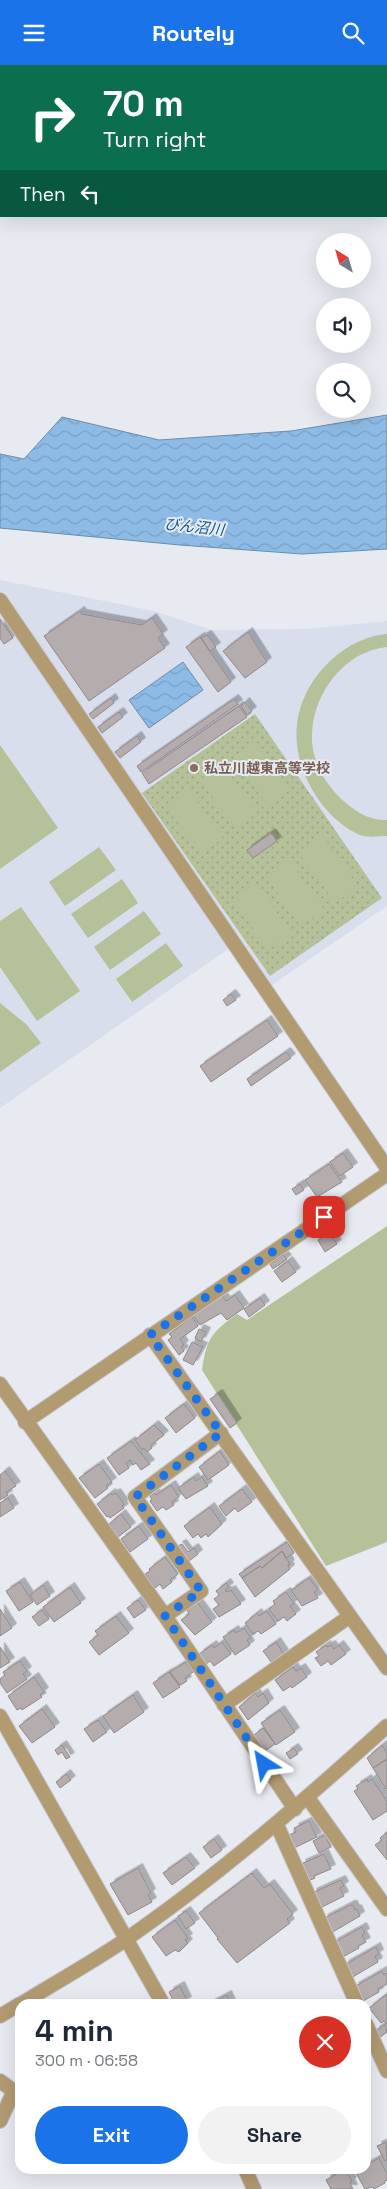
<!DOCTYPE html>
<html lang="en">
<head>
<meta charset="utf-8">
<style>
	body { margin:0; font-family:"Space Grotesk","Noto Sans JP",sans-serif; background:#f2f2f3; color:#1f2937; height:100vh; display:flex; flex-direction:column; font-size:19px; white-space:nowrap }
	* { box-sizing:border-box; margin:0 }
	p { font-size:16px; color:#747a83 }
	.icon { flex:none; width:28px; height:28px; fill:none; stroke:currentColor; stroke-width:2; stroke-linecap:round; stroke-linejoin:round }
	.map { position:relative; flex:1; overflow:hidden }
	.details { position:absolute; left:15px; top:1934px; width:356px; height:175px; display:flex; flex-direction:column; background:#fff; border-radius:15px; box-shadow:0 5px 20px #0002 }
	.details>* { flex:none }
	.banner { position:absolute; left:0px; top:0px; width:388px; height:152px; box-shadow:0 5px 20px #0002; background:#0b6e4f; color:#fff; overflow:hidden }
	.needle { width:32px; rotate:323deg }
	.fabs { position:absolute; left:316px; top:168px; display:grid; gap:10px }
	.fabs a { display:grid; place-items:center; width:55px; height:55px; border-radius:50%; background:#fff; box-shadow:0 5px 20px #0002; font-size:25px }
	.pin { position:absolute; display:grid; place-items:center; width:42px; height:42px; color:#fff; margin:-21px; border-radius:10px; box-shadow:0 2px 8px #0006 }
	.me { position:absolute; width:55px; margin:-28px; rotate:326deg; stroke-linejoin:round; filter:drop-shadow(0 0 4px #0008) }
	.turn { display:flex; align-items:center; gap:18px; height:105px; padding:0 20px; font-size:22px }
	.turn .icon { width:65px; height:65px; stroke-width:2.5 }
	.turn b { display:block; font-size:35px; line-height:42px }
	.then { display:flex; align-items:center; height:48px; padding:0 20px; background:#0003; gap:10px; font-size:19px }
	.round { display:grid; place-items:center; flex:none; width:52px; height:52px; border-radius:26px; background:#f2f2f3 }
	.headline { display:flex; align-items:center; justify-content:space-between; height:85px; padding:0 20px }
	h1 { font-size:30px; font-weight:600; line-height:38px }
	.cta { display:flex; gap:10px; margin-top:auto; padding:10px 20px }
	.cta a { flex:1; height:58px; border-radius:30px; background:#1a73e8; color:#fff; font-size:20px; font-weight:600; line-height:58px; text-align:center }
	.cta a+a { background:#f2f2f3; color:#1f2937 }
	header { display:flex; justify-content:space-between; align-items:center; height:65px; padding:0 20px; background:#1a73e8; color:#fff; font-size:22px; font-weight:600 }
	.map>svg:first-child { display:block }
	.built { fill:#d8deec }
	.green { fill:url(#green-dots) }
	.pitch { fill:#b4c199 }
	.water { fill:url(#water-waves); stroke:#6b8caa }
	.building { fill:#b5acae; stroke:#90888a; filter:url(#shadow) }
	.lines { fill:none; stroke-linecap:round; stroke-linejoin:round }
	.minor-casing { stroke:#c3c5cc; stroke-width:16 }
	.tertiary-casing { stroke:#c3c5cc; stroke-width:16 }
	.minor { stroke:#b29a71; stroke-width:14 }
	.tertiary { stroke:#b29a71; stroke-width:14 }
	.route { stroke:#1a73e8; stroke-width:9; stroke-dasharray:0 16.2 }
	.education-dot { fill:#8d6e63; stroke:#e7eaf1; stroke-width:2 }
	.labels { text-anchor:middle; stroke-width:4; stroke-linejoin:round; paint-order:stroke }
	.education-label { font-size:14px; font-weight:bold; fill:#785e54; stroke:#e7eaf1; text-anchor:start }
	.water-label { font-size:15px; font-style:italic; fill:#0d578b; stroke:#e7eaf1 }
</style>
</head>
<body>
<header><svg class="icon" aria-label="menu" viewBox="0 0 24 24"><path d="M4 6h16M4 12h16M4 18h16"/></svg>Routely<svg class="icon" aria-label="search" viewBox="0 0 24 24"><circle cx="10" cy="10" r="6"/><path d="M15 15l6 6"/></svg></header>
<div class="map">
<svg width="387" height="2124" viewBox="0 0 387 2124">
	<defs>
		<pattern id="green-dots" width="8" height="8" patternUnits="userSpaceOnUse" patternTransform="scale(1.25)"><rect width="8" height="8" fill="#b4c199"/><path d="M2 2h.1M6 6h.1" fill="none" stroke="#9aa584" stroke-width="1.8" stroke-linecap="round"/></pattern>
		<pattern id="water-waves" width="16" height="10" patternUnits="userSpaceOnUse" patternTransform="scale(1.25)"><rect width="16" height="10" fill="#8dbbe5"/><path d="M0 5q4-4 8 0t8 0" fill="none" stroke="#79a0c4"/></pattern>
		<filter id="shadow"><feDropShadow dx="4.5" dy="-4.5" stdDeviation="0" flood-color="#0004"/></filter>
	</defs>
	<rect width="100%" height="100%" fill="#e7eaf1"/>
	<path class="built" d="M0,515L154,546L212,565L307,564L387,556V841L272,920L241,875L0,1043Z"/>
	<path class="green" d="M255,649L382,833L270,911L142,728Z"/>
	<path class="pitch" d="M387,569V582C345,586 314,627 312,668C310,694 326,722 346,738C359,749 370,755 387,755V771C379,771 368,773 360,770C321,753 292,702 297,660C302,615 342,573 387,569Z
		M256,676L290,725L268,741L233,692Z
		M0,680L58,763L0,804Z
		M222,699L257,748L235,764L200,715Z
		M188,724L223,773L201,789L165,740Z
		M323,771L358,821L335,838L299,788Z
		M99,782L116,805L65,841L49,817Z
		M289,795L324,845L301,861L266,811Z
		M122,814L138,838L88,873L71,849Z
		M256,818L292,869L268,885L233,835Z
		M21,842L80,926L37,956L0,902V856Z
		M144,846L161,869L110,905L94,882Z
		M166,878L183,901L132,937L116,914Z
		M0,938L26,959L41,978L0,1007Z
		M387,1161V1477L326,1501L202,1305C207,1273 211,1268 237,1249L247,1255Z"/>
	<path class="water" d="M387,350V484L302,489L180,480L0,463V389L24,394L62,352L159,375L291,366Z
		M183,597L203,625L149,663L129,635Z"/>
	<path class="building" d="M80,546L82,549L142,560L152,553L163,569L158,573L165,583L89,636L44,571Z
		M0,554L13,573L4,579L0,573Z
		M248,567L267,597L245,613L223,586Z
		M207,570L216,582L210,586L201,573Z
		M200,572L231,617L218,627L186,582Z
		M111,633L114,638L93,654L89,649Z
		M234,634L238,639L141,707L137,701Z
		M245,637L252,646L247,650L241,641Z
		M239,641L247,652L149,719L142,708Z
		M119,647L123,652L102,668L98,662Z
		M137,671L141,677L120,693L115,687Z
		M271,768L277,776L253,793L247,785Z
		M231,929L236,935L227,941L223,935Z
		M267,955L278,971L211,1017L200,1001Z
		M286,987L291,993L251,1021L247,1014Z
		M343,1088L353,1102L340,1111L330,1097Z
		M329,1099L342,1117L317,1132L305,1115Z
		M300,1119L304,1125L296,1130L292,1124Z
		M329,1168L337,1179L325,1187L318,1175Z
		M283,1190L287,1194L273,1204L270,1199Z
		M288,1196L296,1207L282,1217L274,1206Z
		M221,1230L226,1236L235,1230L244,1243L227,1255L221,1248L200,1260L193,1250Z
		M260,1233L265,1240L249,1252L244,1244Z
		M192,1252L198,1261L180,1274L184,1280L181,1282L184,1286L179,1290L168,1275L172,1272L169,1269Z
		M199,1264L206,1267L201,1277L195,1273Z
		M192,1277L203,1282L193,1300L183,1295Z
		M218,1329L237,1358L230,1363L210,1334Z
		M184,1339L195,1353L176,1368L165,1353Z
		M154,1360L164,1370L150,1381L152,1383L147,1387L144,1383L142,1385L135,1375Z
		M131,1376L150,1399L141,1405L136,1398L133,1400L130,1395L126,1398L129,1403L119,1410L107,1393Z
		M220,1386L229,1400L208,1415L199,1402Z
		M99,1399L112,1417L106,1421L108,1423L95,1433L79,1413Z
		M5,1406L16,1421L6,1427L8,1430L0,1435V1410Z
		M194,1412L196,1416L202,1412L208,1421L186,1434L178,1423Z
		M171,1420L179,1432L172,1437L174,1440L166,1445L163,1442L157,1446L150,1436L152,1435L150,1431L154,1428L156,1430Z
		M242,1424L252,1437L238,1447L235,1443L226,1451L219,1441Z
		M111,1428L112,1430L116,1428L124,1439L122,1441L124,1443L110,1453L108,1451L107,1452L97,1439Z
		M8,1433L14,1443L0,1452V1438Z
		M210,1442L222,1459L208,1472L206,1469L201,1473L198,1469L193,1473L184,1461Z
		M121,1449L131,1462L118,1472L109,1459Z
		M139,1461L148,1474L130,1487L121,1474Z
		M287,1477L294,1488L286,1493L282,1486L262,1503L260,1501L242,1513L239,1509Z
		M182,1479L188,1487L194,1483L198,1489L189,1496L178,1481Z
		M282,1486L290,1499L288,1500L290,1504L255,1532L242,1513L260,1501L262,1503Z
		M165,1492L178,1509L170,1515L172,1517L163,1524L160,1519L155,1523L145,1509L150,1506L149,1504Z
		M309,1513L318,1524L314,1527L318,1533L302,1541L291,1525Z
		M20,1517L33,1537L19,1546L6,1526Z
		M226,1518L229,1522L225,1525L227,1527L231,1525L241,1539L219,1552L213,1544L219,1540L214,1534L219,1530L216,1526Z
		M43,1520L50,1531L37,1540L30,1530Z
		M70,1522L81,1538L54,1557L43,1542Z
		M286,1527L294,1538L290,1541L296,1549L287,1556L284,1552L278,1556L269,1544L275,1539L273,1536Z
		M138,1535L146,1545L134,1553L127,1543Z
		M197,1537L212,1557L195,1570L181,1555L189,1549L187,1545Z
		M0,1544L12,1563L0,1571Z
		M42,1545L49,1554L39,1561L32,1552Z
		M267,1546L276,1559L261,1569L258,1566L253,1569L245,1558L257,1548L259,1551Z
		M116,1551L129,1568L99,1590L89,1577L98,1570L95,1566Z
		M244,1563L251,1573L247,1575L250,1580L235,1590L223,1572L234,1565L236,1568Z
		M222,1577L231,1589L214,1601L210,1596L206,1599L199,1589L212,1580L214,1583Z
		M276,1577L284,1589L272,1598L263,1586Z
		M326,1580L327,1582L331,1580L334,1584L339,1580L346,1589L331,1600L328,1596L321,1601L315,1593L319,1591L316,1587Z
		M0,1582L10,1597L0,1603Z
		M20,1596L27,1606L23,1609L27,1614L7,1628L0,1618V1614L5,1610L3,1607Z
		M186,1597L193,1607L185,1613L187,1616L180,1620L170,1607Z
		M293,1602L296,1606L301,1603L307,1612L292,1623L291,1621L283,1626L275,1615Z
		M169,1607L180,1622L163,1633L153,1618Z
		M34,1612L44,1627L40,1630L42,1632L22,1645L21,1643L17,1645L8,1631Z
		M255,1628L258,1632L263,1628L269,1638L248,1655L239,1642Z
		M133,1630L144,1647L114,1668L103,1651Z
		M42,1644L55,1662L32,1678L19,1661Z
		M280,1645L295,1667L276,1680L261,1658Z
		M98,1655L107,1667L93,1677L84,1664Z
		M263,1663L275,1679L265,1686L254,1670Z
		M62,1680L70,1692L66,1694L62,1687L58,1690L55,1685Z
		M382,1680L387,1688V1694L373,1703L367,1693Z
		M294,1683L298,1689L290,1694L286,1688Z
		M387,1694V1723L386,1724L373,1703Z
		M66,1709L71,1715L60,1723L56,1717Z
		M367,1714L368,1717L372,1714L387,1736V1746L373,1755L354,1726L358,1724L356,1721Z
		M309,1756L317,1772L294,1783L289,1770L296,1767L294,1763Z
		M387,1767V1795L375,1780L382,1775L380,1773Z
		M325,1770L331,1782L319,1788L313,1776Z
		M214,1774L222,1785L211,1793L203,1782Z
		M324,1789L331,1804L314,1811L315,1813L308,1816L301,1799Z
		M186,1792L195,1803L172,1820L163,1808Z
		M138,1803L151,1828L148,1830L152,1837L128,1850L110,1819Z
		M252,1808L264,1823L270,1819L293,1849L287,1854L290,1858L237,1898L217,1874L218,1873L199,1848Z
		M341,1815L344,1821L340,1823L344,1831L320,1843L312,1828Z
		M350,1840H353L355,1845L357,1844L360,1851L331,1868L323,1854Z
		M186,1846L195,1858L186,1864L178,1851Z
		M175,1855L188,1873L185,1875L188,1878L179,1887L175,1885L166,1891L152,1872Z
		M362,1862L365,1868L362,1870L366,1877L358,1881L359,1883L341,1893L333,1878Z
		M376,1882L379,1889L375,1891L378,1897L351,1913L344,1900Z
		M382,1906L384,1910L387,1908V1919L378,1924L379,1927L363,1936L354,1922Z
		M180,1921L187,1936L181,1939H175L169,1927Z
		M387,1929V1958L386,1959L384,1956L381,1958L369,1943Z
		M227,1930L231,1939H210Z
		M385,1959L387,1967L379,1973L375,1966Z
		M386,2077L387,2095L385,2096L377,2081Z
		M379,2093L387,2109V2115L384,2117L385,2118L374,2124L372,2122L365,2124L355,2106L366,2104V2100Z
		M345,2104L352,2116L350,2118L353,2124H331L326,2115Z"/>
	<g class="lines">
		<g class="minor-casing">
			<path id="minor" d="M0,535L387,1103
				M150,1270L387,1603
				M0,1319L165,1551L295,1744
				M25,1357L387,1109
				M165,1551L201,1526L135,1432L221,1368
				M224,1640L350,1551
				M0,1651L163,1939
				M308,1733L387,1844
				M277,1760L357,1939
				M366,1959L387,2006
				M0,2016L11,2024L12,2030L0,2056
				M245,2104L254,2124"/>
		</g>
		<g class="tertiary-casing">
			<path id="tertiary" d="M21,1939C56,1917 93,1897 128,1873C220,1809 304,1736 387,1661
				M0,1951L20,1939"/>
		</g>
		<use href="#minor" class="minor"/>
		<use href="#tertiary" class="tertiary"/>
	</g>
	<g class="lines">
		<path class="route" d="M264,1699L165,1551L201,1526L135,1432L221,1368L150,1270L324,1152"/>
	</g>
	<circle class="education-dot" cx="194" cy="703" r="5"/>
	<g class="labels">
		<g class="education-label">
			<text x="204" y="708">私立川越東高等学校</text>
		</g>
		<g class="water-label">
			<text transform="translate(194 462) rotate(6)" y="5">びん沼川</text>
		</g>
	</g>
</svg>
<div class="fabs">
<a><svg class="needle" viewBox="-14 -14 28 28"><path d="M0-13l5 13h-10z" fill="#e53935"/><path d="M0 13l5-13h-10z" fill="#747a83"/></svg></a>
<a><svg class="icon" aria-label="sound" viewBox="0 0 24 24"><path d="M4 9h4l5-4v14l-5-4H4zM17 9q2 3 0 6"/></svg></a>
<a><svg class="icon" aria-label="search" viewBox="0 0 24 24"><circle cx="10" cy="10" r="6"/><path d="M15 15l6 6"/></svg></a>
</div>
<div class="pin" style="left:324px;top:1152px;background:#d93025"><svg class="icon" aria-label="arrive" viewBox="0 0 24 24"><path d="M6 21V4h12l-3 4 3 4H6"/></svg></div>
<svg class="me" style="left:264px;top:1699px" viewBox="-20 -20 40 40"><path d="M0-17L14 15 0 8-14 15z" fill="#1a73e8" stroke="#fff" stroke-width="4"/></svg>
<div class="banner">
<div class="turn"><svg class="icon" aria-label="right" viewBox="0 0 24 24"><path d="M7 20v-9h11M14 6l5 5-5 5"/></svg><div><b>70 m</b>Turn right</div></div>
<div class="then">Then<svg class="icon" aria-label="left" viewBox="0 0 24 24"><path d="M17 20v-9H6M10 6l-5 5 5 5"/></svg></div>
</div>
<section class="details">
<div class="headline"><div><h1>4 min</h1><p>300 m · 06:58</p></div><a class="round" style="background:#d93025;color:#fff"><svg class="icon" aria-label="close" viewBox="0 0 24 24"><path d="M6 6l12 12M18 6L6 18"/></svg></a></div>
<div class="cta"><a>Exit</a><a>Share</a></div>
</section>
</div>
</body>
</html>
